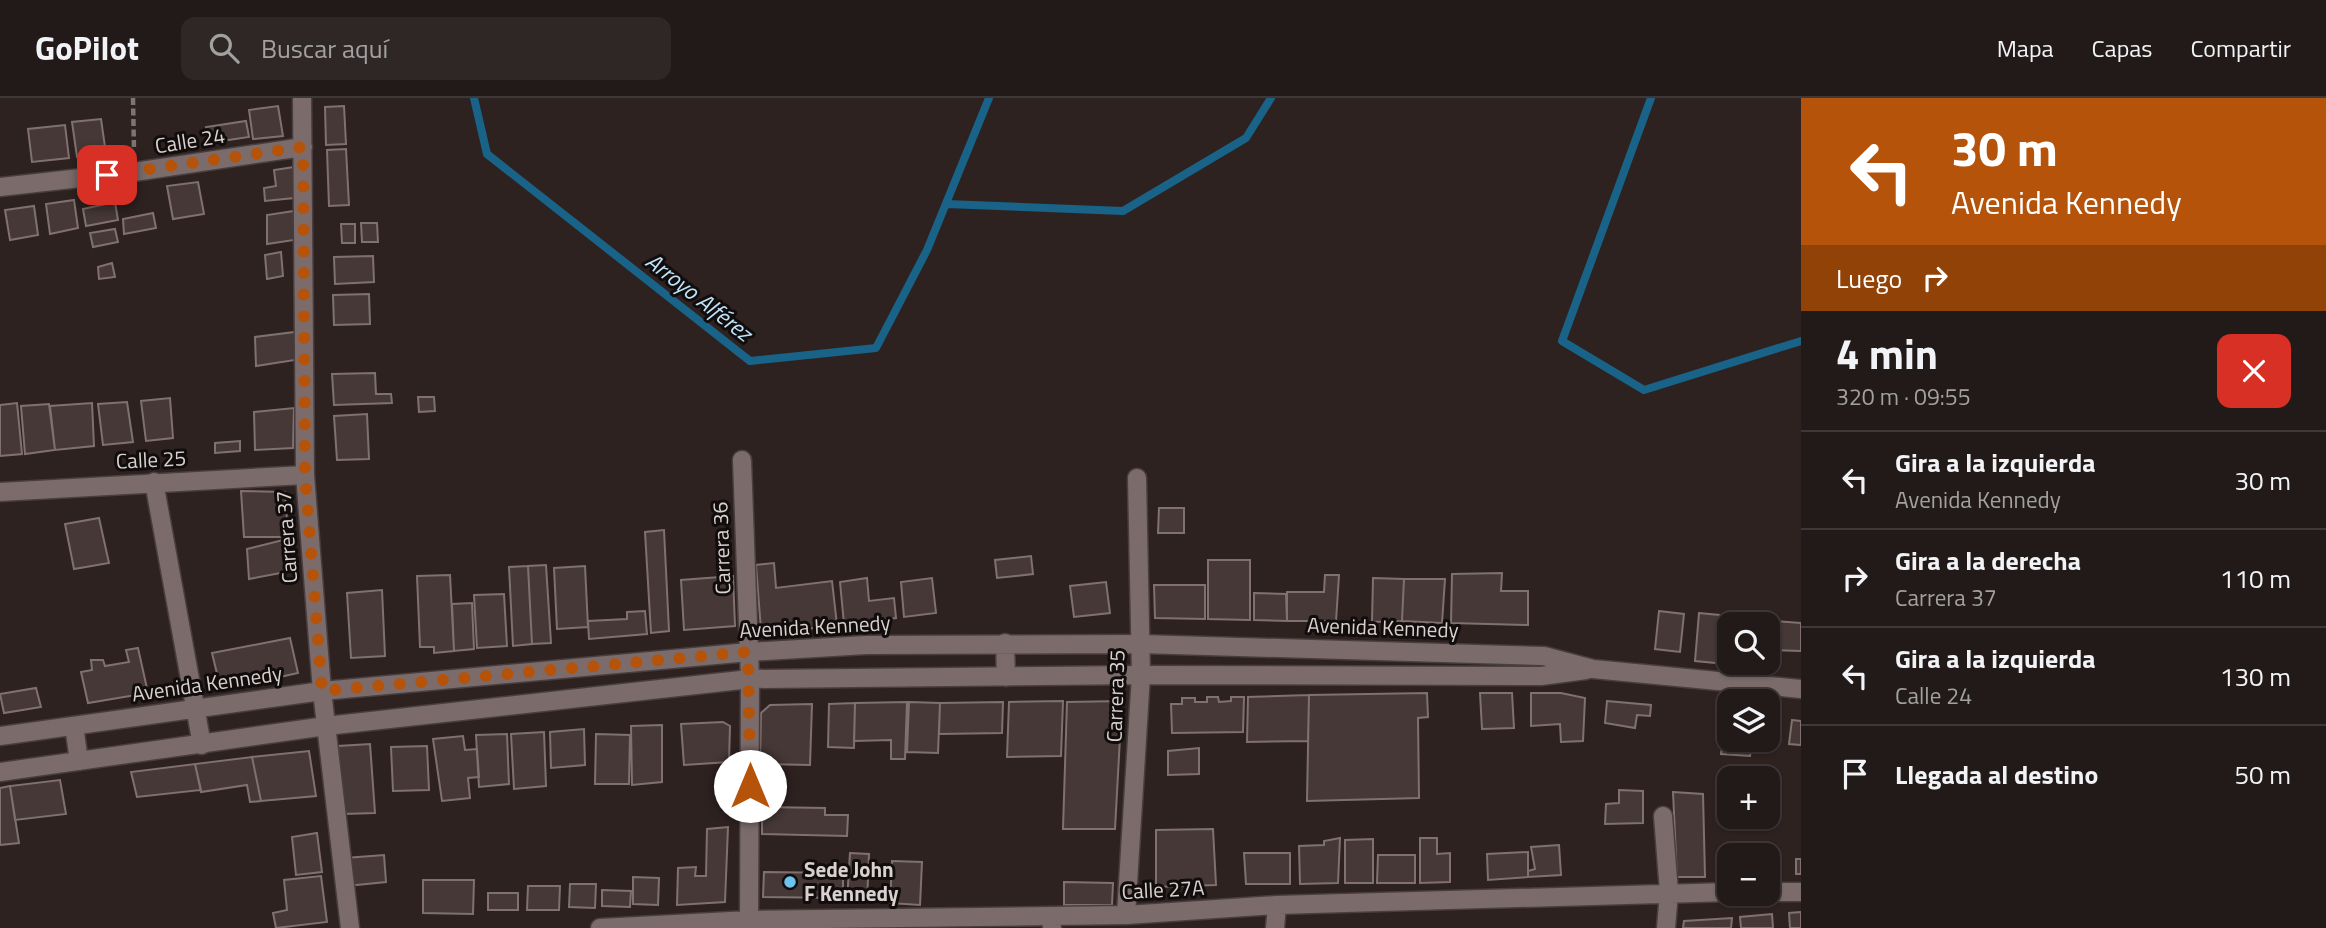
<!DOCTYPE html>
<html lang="es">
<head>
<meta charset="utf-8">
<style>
	body { margin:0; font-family:"Titillium Web",sans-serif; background:#2e2726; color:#f1f3f6; height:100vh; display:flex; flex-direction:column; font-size:26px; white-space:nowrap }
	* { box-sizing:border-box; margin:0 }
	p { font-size:23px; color:#a2a1a2 }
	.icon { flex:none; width:38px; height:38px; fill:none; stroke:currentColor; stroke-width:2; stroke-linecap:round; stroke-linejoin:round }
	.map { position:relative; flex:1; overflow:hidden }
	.panel { display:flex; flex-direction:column; background:#221a19; width:525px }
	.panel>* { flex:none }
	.guide { background:#b45309; color:#fff; overflow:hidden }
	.tools { position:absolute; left:1717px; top:514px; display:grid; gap:14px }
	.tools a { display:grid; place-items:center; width:63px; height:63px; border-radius:14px; background:#221a19; box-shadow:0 2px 5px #0004,0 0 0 2px #3f3838; font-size:35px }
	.pin { position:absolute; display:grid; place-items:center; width:60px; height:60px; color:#fff; margin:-30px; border-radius:14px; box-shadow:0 4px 10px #0006 }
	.me { position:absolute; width:77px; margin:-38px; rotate:0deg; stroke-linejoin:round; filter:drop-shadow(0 0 5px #0008) }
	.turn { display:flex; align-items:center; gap:24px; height:147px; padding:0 35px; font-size:32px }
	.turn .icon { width:91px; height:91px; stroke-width:2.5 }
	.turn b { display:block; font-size:49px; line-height:60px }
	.then { display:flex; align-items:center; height:66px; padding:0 35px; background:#0003; gap:14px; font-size:26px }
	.round { display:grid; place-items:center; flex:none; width:74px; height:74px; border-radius:14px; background:#2e2726 }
	.head { display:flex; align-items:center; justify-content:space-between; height:119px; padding:0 35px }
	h1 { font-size:42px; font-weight:700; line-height:52px }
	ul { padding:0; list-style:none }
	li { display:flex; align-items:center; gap:21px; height:98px; padding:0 35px; border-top:2px solid #3f3838 }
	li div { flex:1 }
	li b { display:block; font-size:26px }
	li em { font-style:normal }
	header { display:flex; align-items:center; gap:42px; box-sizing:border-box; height:98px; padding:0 35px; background:#221a19; border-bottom:2px solid #3f3838 }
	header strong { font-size:33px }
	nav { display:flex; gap:38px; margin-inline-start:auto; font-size:24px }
	.search { width:490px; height:63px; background:#2e2726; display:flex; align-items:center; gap:18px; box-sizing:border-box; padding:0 24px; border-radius:14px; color:#a2a1a2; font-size:26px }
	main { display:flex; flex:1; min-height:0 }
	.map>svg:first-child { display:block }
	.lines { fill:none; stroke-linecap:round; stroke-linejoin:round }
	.stream { stroke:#186387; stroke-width:8 }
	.building { fill:#453837; stroke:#807170; stroke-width:2 }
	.street-casing { stroke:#493e3e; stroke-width:21 }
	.secondary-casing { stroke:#493e3e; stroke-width:21 }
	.path { stroke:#7e7473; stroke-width:4.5; stroke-dasharray:7 3.5; stroke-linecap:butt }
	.street { stroke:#7b6c6b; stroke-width:18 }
	.secondary { stroke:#7b6c6b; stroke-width:18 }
	.route { stroke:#b45309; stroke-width:12; stroke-dasharray:0 21.6 }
	.poi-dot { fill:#6cc3f2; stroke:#120d0d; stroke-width:2.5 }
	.labels { text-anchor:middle; stroke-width:6; stroke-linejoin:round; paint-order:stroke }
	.street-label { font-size:21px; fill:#d9d1d0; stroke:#120d0d }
	.poi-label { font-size:21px; font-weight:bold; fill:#d9d1d0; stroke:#120d0d; text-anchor:start }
	.water-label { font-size:23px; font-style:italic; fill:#bfe3f9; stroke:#120d0d }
</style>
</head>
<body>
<header>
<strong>GoPilot</strong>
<div class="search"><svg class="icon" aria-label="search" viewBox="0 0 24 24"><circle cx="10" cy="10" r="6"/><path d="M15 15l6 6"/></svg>Buscar aquí</div>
<nav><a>Mapa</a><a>Capas</a><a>Compartir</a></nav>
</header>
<main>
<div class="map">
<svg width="1801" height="830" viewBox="0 0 1801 830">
	<rect width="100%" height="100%" fill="#2e2221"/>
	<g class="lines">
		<path class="stream" d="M474,0L487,56L750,263L876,250L927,152L989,0
			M1651,0L1562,243L1644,292L1801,243
			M946,106L1123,113L1246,40L1271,0"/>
	</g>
	<path class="building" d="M278,8L283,38L253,41L249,12Z
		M344,8L346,46L326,47L325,9Z
		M101,21L106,56L77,59L72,24Z
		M246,23L249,39L208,45L206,29Z
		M65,27L69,60L32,64L28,31Z
		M346,51L349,107L329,108L327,52Z
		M294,69V100L265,103L264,90L276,88L274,72Z
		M198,84L204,116L173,121L167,88Z
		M74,102L78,130L50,136L46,106Z
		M115,104L118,122L86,128L83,111Z
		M34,108L38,137L10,142L5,112Z
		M294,113V142L267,146V117Z
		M153,115L156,130L124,136L123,121Z
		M361,125H377L378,144H362Z
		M341,126H355V145H342Z
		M115,131L118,144L93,149L90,135Z
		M281,154L283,178L267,181L265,157Z
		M373,158L374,184L335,186L334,159Z
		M112,165L115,179L99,181L98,169Z
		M369,196L370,226L334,227L333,197Z
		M295,234V262L256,268L255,239Z
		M375,275L376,296H391L392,305L334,307L332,276Z
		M418,299H434L435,313L419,314Z
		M170,300L173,340L146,343L141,303Z
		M127,304L133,344L103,347L98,306Z
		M17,305L22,356L0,358V307Z
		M92,305L94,348L55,352L50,308Z
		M49,306L55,352L25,356L21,308Z
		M294,310L293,350L255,352L254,314Z
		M367,316L369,361L337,362L334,318Z
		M240,343V353L215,355V345Z
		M241,393L285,394L288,439H244Z
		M1159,410H1184V435H1158Z
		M99,420L109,465L74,471L65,426Z
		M664,432L669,533L651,535L645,434Z
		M283,442L286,474L249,481L247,451Z
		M1031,458L1033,476L997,480L995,462Z
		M1208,462H1250V522L1208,521Z
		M774,465L776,490L832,483L837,527L769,536L761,532L756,467Z
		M546,467L551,545L532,546L528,468Z
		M528,468L532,546L513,548L509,469Z
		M585,468L588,529L557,531L554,470Z
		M1502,475L1501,493H1528V527L1451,525L1452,476Z
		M450,477L454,553L434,555V549H420L417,478Z
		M1325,477H1339L1336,523H1287V494H1324Z
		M733,478L735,528L684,532L681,482Z
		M867,480L869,503L894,500L896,520L844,526L840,484Z
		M932,480L936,515L904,519L901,484Z
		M1373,480L1404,481L1402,523L1372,524Z
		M1404,481H1445L1442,525L1402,523Z
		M1106,484L1110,515L1074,519L1070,488Z
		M1154,487H1205V521L1155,520Z
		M382,492L385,558L351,560L347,495Z
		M1254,495L1286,496L1287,523L1254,522Z
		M504,496L507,548L477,550L474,497Z
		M472,505L474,551L454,553L452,506Z
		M645,513L647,536L589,541L588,523L627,521V514Z
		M1659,513L1684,516L1680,554L1655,551Z
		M1699,515L1730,518L1726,566L1695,563Z
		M1775,523L1801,525V553L1772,552Z
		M290,540L298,575L221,592L212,555Z
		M138,550L148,595L88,605L81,574L92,572L91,562H103L105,568L129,564L126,552Z
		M36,590L41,609L4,615L0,596Z
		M1427,595L1428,619L1418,620L1419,700L1307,703L1309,597Z
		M1480,595H1512L1514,630L1482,631Z
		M1531,595H1561L1585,600L1583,643L1561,644L1560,626L1531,628Z
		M1309,597L1308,643L1247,644L1248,599Z
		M1207,599H1218L1219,604L1231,603V599H1244L1243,634L1172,635L1171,606H1182V600H1195V604H1207Z
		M1063,603L1061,658L1007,659L1009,604Z
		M1122,603L1115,731H1063L1067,604Z
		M1607,603L1651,607L1650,618L1637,617L1635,630L1605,625Z
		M907,604L905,661H891V642L854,643L855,605Z
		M909,604L940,605L938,655L907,654Z
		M1003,604L1002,635L939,636L940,605Z
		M855,605L854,650L828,649L829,606Z
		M812,606L810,667L760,666L761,615L770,607Z
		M1726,621H1729V642H1752L1750,658L1721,656Z
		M1792,622L1801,623V647L1789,646Z
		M723,624L730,628L729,664L684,667L681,626Z
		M662,627V684L632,687L631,628Z
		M584,631L585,667L551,670L550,634Z
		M544,634L546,688L514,691L511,636Z
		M507,636L509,686L479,689L476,637Z
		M596,636L630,637L629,686H595Z
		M463,638L465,652L477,651L479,679L468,680L470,700L442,703L433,641Z
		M370,646L375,715L343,716L338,648Z
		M427,648L429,692L393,693L391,649Z
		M1199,650V676L1168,677V653Z
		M309,653L316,698L261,703L252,659Z
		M252,659L261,703L250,704L247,687L201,694L195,666Z
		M195,666L201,692L137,699L131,674Z
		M60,682L66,716L15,722L10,688Z
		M10,688L19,745L0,747V690Z
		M1619,692L1643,693V725L1605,726L1606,706L1619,705Z
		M1673,694L1703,696L1705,779H1677Z
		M762,709L825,710V717H848L847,738L762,736Z
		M728,729L725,804L677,807L678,770L696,769L695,778H706L707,731Z
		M1213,731L1216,787L1156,789V732Z
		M317,735L322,774L296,777L292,739Z
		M1340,740L1338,785L1300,786L1299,748L1324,747V743Z
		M1420,740H1437V756L1450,755V784L1420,785Z
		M1373,741V785H1345V742Z
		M1559,747L1561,777L1528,779V773L1535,771L1531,749Z
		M1771,749L1772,777H1768V758H1739L1740,750Z
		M1528,754V779L1488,782L1487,756Z
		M850,755L869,756L867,804L847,803Z
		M1244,755H1290V786H1246Z
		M384,757L386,784L347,788L345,760Z
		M1378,757H1415V785H1377Z
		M1796,761H1801V776H1796Z
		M892,763L922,764L920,807L890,805Z
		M764,774L843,775V800L763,799Z
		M321,778L327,824L276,830L273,815L287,812L284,782Z
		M633,779L659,780L658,807L633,806Z
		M423,782H474L473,816L423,815Z
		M1064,784L1113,785L1112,807H1064Z
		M570,786H596L595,810L569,809Z
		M528,788H560L559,812H527Z
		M602,792L631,793L630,809L602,808Z
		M488,795H518V812H488Z
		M1801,814V830H1790L1789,815Z
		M1772,816L1773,830H1741L1740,819Z
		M1732,820L1731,830H1683L1684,823Z"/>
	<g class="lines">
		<g class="street-casing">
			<path id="street" d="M302,0L305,377L322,593L350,830
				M0,89L134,74L303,49
				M742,362L750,581L749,830
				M1137,380L1141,577
				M154,384L202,647
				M0,394L305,377
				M1663,718L1669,794L1666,830
				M1768,794H1801
				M1126,817L1277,807L1729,794
				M600,830L750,822L1051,818
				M1275,830L1277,807"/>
		</g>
		<g class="secondary-casing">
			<path id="secondary" d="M1005,545L1006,579
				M74,628L79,663
				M0,638L322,593L749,554L866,547L1141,546L1544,558L1593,571L1801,591
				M0,674L326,628L750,581L1141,577L1541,578L1586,572
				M1052,830L1051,818L1126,817L1141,577"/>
		</g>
		<path class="path" d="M133,0L134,52"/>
		<use href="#street" class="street"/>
		<use href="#secondary" class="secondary"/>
	</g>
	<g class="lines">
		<path class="route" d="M107,77L303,49L305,377L322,593L748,554L750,688"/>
	</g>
	<circle class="poi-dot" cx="790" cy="784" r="7"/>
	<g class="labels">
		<g class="street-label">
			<text transform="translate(190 43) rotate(-9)" y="7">Calle 24</text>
			<text transform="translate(151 362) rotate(-3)" y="7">Calle 25</text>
			<text transform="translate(287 439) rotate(-94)" y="7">Carrera 37</text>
			<text transform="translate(722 450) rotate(-92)" y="7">Carrera 36</text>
			<text transform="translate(815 529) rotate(-3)" y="7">Avenida Kennedy</text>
			<text transform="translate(1383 530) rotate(2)" y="7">Avenida Kennedy</text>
			<text transform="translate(207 586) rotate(-8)" y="7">Avenida Kennedy</text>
			<text transform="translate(1116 598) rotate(-88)" y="7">Carrera 35</text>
			<text transform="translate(1163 792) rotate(-3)" y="7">Calle 27A</text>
		</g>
		<g class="poi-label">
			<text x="804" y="779">Sede John<tspan x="804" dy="24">F Kennedy</tspan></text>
		</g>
		<g class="water-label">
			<text transform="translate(699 199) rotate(38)" y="8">Arroyo Alférez</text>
		</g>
	</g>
</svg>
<div class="tools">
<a><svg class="icon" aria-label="search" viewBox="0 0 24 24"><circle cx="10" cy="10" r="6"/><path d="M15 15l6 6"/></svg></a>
<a><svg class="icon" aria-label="layers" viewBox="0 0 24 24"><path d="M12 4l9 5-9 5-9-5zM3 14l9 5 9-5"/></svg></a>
<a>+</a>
<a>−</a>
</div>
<div class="pin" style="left:107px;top:77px;background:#d93025"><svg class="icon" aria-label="arrive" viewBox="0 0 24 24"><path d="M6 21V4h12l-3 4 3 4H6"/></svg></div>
<svg class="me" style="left:750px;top:688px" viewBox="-20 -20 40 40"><circle r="19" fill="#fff"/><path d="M0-13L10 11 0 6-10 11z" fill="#b45309"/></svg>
</div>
<section class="panel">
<div class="guide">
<div class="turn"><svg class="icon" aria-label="left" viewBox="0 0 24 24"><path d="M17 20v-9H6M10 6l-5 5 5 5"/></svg><div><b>30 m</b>Avenida Kennedy</div></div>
<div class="then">Luego<svg class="icon" aria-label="right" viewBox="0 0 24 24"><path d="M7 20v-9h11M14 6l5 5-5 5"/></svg></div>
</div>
<div class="head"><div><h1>4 min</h1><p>320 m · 09:55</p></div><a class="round" style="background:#d93025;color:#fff"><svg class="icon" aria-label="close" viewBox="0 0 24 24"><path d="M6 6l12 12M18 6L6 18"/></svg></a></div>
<ul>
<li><svg class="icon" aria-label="left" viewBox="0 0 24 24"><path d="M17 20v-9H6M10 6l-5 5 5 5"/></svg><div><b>Gira a la izquierda</b><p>Avenida Kennedy</p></div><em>30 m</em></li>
<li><svg class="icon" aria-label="right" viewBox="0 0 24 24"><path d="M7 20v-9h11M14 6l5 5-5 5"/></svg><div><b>Gira a la derecha</b><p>Carrera 37</p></div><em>110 m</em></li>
<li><svg class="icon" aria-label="left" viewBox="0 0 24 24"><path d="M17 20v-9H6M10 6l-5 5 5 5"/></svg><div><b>Gira a la izquierda</b><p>Calle 24</p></div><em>130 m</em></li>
<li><svg class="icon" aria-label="arrive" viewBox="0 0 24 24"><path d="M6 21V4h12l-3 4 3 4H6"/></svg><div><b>Llegada al destino</b></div><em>50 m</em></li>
</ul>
</section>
</main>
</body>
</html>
